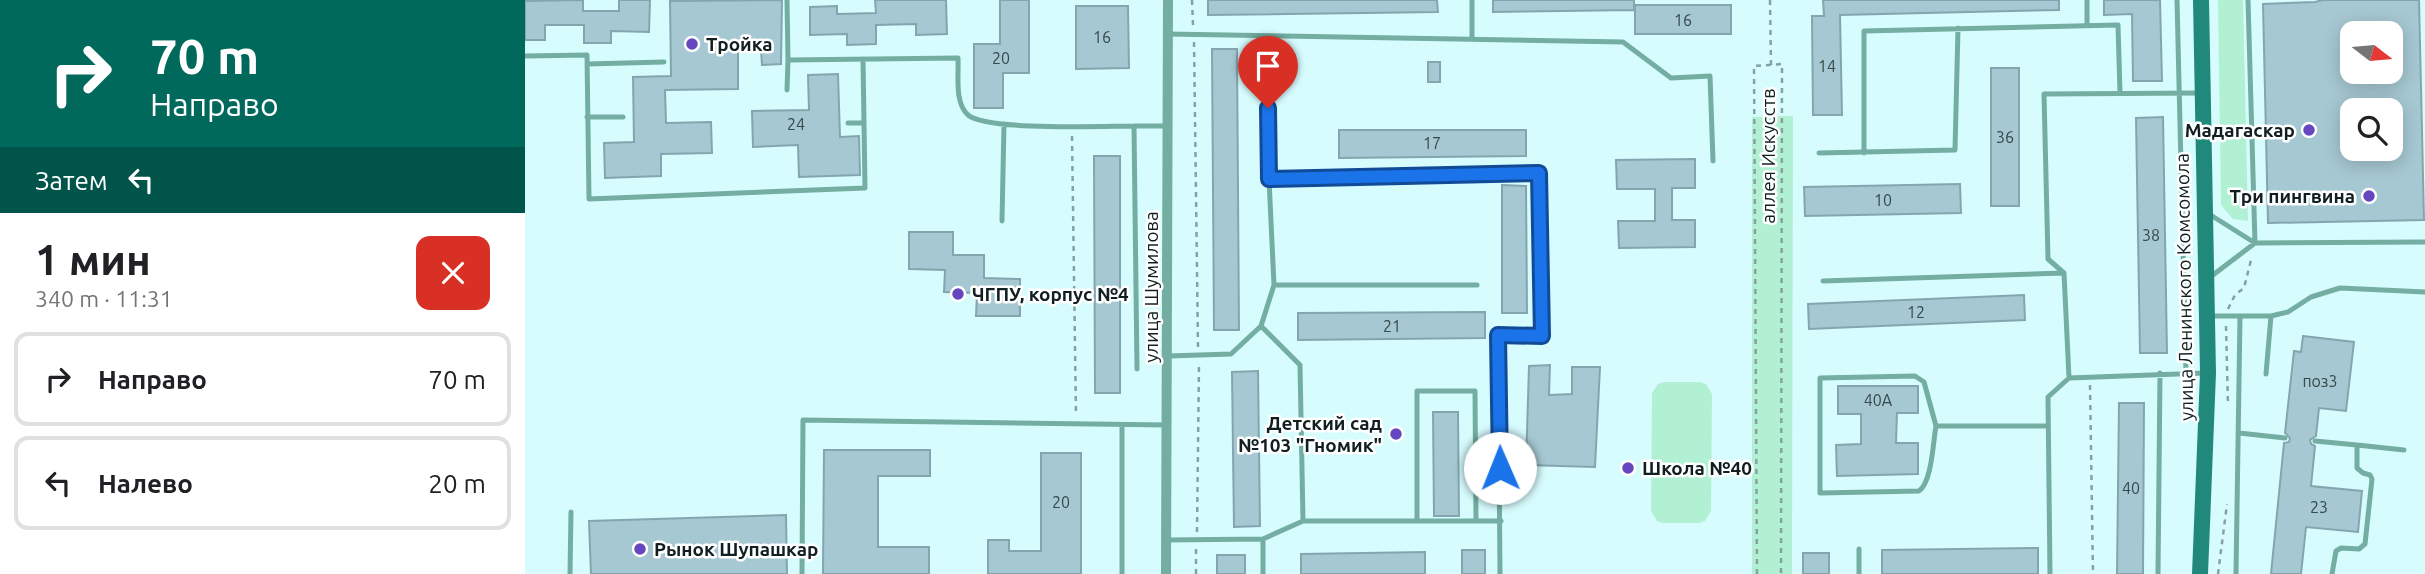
<!DOCTYPE html>
<html lang="ru">
<head>
<meta charset="utf-8">
<style>
	body { margin:0; font-family:Ubuntu,sans-serif; background:#f6f6f6; color:#202124; height:100vh; display:flex; flex-direction:column; font-size:26px; white-space:nowrap }
	* { box-sizing:border-box; margin:0 }
	p { font-size:23px; color:#757577 }
	.icon { flex:none; width:38px; height:38px; fill:none; stroke:currentColor; stroke-width:2; stroke-linecap:round; stroke-linejoin:round }
	.map { position:relative; flex:1; overflow:hidden }
	.side { display:flex; flex-direction:column; background:#fff; width:525px }
	.side>* { flex:none }
	.hud { background:#00695c; color:#fff; overflow:hidden }
	.needle { width:46px; rotate:106deg }
	.fabs { position:absolute; left:1815px; top:21px; display:grid; gap:14px }
	.fabs a { display:grid; place-items:center; width:63px; height:63px; border-radius:14px; background:#fff; box-shadow:0 4px 18px #0003; font-size:35px }
	.pin { position:absolute; display:grid; place-items:center; width:60px; height:60px; color:#fff; margin:-72px -30px; border-radius:50% 50% 50% 0; rotate:-45deg; box-shadow:0 0 7px #0007 }
	.pin .icon { rotate:45deg }
	.me { position:absolute; width:77px; margin:-38px; rotate:359deg; stroke-linejoin:round; filter:drop-shadow(0 0 5px #0008) }
	.turn { display:flex; align-items:center; gap:24px; height:147px; padding:0 35px; font-size:32px }
	.turn .icon { width:91px; height:91px; stroke-width:2.5 }
	.turn b { display:block; font-size:49px; line-height:60px }
	.then { display:flex; align-items:center; height:66px; padding:0 35px; background:#0003; gap:14px; font-size:26px }
	.round { display:grid; place-items:center; flex:none; width:74px; height:74px; border-radius:14px; background:#f6f6f6 }
	.headline { display:flex; align-items:center; justify-content:space-between; height:119px; padding:0 35px }
	h1 { font-size:42px; font-weight:700; line-height:52px }
	ul { padding:0; list-style:none }
	li { display:flex; align-items:center; gap:21px; height:94px; margin:0 14px 10px; padding:0 21px; border:4px solid #e0e0e0; border-radius:14px }
	li div { flex:1 }
	li b { display:block; font-size:26px }
	li em { font-style:normal }
	main { display:flex; flex:1; min-height:0 }
	.map>svg:first-child { display:block }
	.green { fill:#b1f0d2 }
	.building { fill:#a6c8d2; stroke:#84a5af; stroke-width:2; fill-rule:evenodd }
	.lines { fill:none; stroke-linecap:round; stroke-linejoin:round }
	.path { stroke:#86a1a3; stroke-width:2.5; stroke-dasharray:5 5; stroke-linecap:butt }
	.service { stroke:#74ada2; stroke-width:5 }
	.minor { stroke:#74ada2; stroke-width:10 }
	.secondary { stroke:#21897b; stroke-width:16 }
	.route-casing { stroke:#114b97; stroke-width:18 }
	.route { stroke:#1a73e8; stroke-width:12 }
	.poi-dot { fill:#6747c0; stroke:#fff; stroke-width:2.5 }
	.labels { text-anchor:middle; stroke-width:5; stroke-linejoin:round; paint-order:stroke }
	.number-label { font-size:16px; fill:#36494c }
	.poi-label { font-size:19px; font-weight:bold; fill:#111f20; stroke:#fff; text-anchor:start }
	.street-label { font-size:19px; fill:#111f20; stroke:#fff }
</style>
</head>
<body>
<main>
<section class="side">
<div class="hud">
<div class="turn"><svg class="icon" aria-label="right" viewBox="0 0 24 24"><path d="M7 20v-9h11M14 6l5 5-5 5"/></svg><div><b>70 m</b>Направо</div></div>
<div class="then">Затем<svg class="icon" aria-label="left" viewBox="0 0 24 24"><path d="M17 20v-9H6M10 6l-5 5 5 5"/></svg></div>
</div>
<div class="headline"><div><h1>1 мин</h1><p>340 m · 11:31</p></div><a class="round" style="background:#d93025;color:#fff"><svg class="icon" aria-label="close" viewBox="0 0 24 24"><path d="M6 6l12 12M18 6L6 18"/></svg></a></div>
<ul>
<li><svg class="icon" aria-label="right" viewBox="0 0 24 24"><path d="M7 20v-9h11M14 6l5 5-5 5"/></svg><div><b>Направо</b></div><em>70 m</em></li>
<li><svg class="icon" aria-label="left" viewBox="0 0 24 24"><path d="M17 20v-9H6M10 6l-5 5 5 5"/></svg><div><b>Налево</b></div><em>20 m</em></li>
</ul>
</section>
<div class="map">
<svg width="1900" height="574" viewBox="0 0 1900 574">
	<rect width="100%" height="100%" fill="#d7fcfe"/>
	<path class="green" d="M1693,0H1718L1723,221L1708,219L1696,205Z
		M1268,116L1267,574H1227V117Z
		M1139,382H1175L1181,384L1187,394L1186,511L1180,521L1174,523H1138L1132,521L1126,511L1127,393L1133,384Z"/>
	<path class="building" d="M58,0V11H94V0H125L124,32L86,31V43H59V25H20V40H0V1Z
		M257,0L256,64L237,65L236,50L213,51V89L140,90L141,123L186,122L187,153L136,154V176L80,178L79,143L109,142L108,77L146,76L145,1Z
		M350,0H421L422,34L391,35V24L351,25V44L322,45V34L285,35V7L312,6V14L351,13Z
		M475,0H504V73H478V108H449V44H475Z
		M683,0H912L913,12L683,15Z
		M968,0H1109V10L968,12Z
		M1298,0H1534V10L1315,15L1317,115H1288L1287,16H1299Z
		M1579,0H1635L1637,81H1608L1607,14L1579,15Z
		M1797,0H1894L1899,220L1743,223L1738,4L1790,2ZM1827,33H1866V72H1827ZM1827,110H1866V149H1827Z
		M1110,5H1206V34H1110Z
		M551,6H603L604,68L551,69Z
		M687,49H712L714,330H689Z
		M903,62H915V82H903Z
		M1466,68H1494V206H1466Z
		M313,74L315,137L334,136L335,175L274,177L273,145L228,147L227,111L284,110L283,75Z
		M1638,117L1642,353H1615L1611,118Z
		M814,130H1001V156L814,158Z
		M569,156H595V393H570Z
		M1170,159V188H1147V220H1170V247L1094,248L1093,221H1130V189H1092L1091,160Z
		M1435,184L1436,213L1280,216L1279,187Z
		M977,185L1001,186L1002,313H977Z
		M384,232H428V255H459V278L495,279V316H451L452,293L419,292L420,270L384,269Z
		M1499,295L1500,320L1284,329L1283,304Z
		M960,312V338L773,340V313Z
		M1778,336L1829,342L1821,411L1794,408L1791,436L1785,440L1786,444L1790,446L1786,486L1837,491L1833,532L1781,527L1776,574H1746L1759,443L1764,442L1765,438L1760,433L1769,351L1776,352Z
		M1025,365L1024,395L1047,394V367H1075L1070,467L1001,465L1004,366Z
		M733,371L735,526L709,527L707,372Z
		M1313,386H1393V413H1372L1371,443H1393V474L1312,476L1311,445L1336,444V414H1313Z
		M1594,403H1619L1618,574H1592Z
		M908,412H933L934,516H909Z
		M299,450H405V476H353V547H404V574H298Z
		M516,453H556V574H463V540H484V551H516Z
		M261,515L262,574H66L64,521Z
		M1513,548V574H1357V550Z
		M937,550H960V574H937Z
		M900,552V574H776V554Z
		M1278,553H1304V574H1278Z
		M692,555H720V574H692Z"/>
	<g class="lines">
		<path class="path" d="M667,0L668,25
			M1245,0L1246,65
			M669,42L673,347
			M547,136L551,416
			M1703,309L1710,295L1719,288L1727,256
			M1701,326L1703,406
			M1565,385L1568,574
			M672,532L674,364
			M671,574V549
			M1232,574L1229,66L1257,64L1256,574
			M1693,574L1702,504"/>
		<path class="service" d="M262,0L263,60L433,58C434,75 429,102 443,115C462,131 579,126 609,126
			M1652,0L1661,373
			M1723,0L1730,243
			M1562,25V0
			M643,34L1098,42L1146,78L1185,76L1188,161
			M947,39V0
			M0,56L62,55L64,199L340,188L338,59
			M62,64L139,62
			M262,90L263,60
			M62,117H98
			M323,123H339
			M1294,153L1430,150L1433,28
			M1339,153V31L1593,25L1595,93
			M744,179L1014,173L1017,336L973,335L975,574
			M1684,214L1730,243L1900,242
			M477,221L479,124
			M1684,278L1730,243
			M1298,281L1539,273
			M749,285H952
			M1685,316H1746L1763,312L1786,297L1815,288L1900,292
			M643,356L706,354L736,326L749,285L744,179L742,36
			M612,369L609,126H641
			M1741,374L1746,316
			M1544,378L1539,273L1523,259L1519,94L1676,93
			M1411,426L1399,382L1390,376L1295,378V493L1394,491C1407,482 1408,442 1411,426H1523
			M1714,433L1760,438
			M1790,441L1832,445V468L1838,473L1845,475L1847,479L1840,544L1834,549L1816,548L1811,551L1807,574
			M1832,445L1879,450
			M778,521H892V391H950L951,521H892
			M951,521H976
			M641,540L738,539L778,521L775,365L736,326
			M45,574L46,512
			M277,574L278,420L642,425
			M597,574V425
			M738,574V539
			M1334,574V549
			M1525,574L1523,397L1544,378L1680,373
			M1633,574L1635,373
			M1711,574L1715,316"/>
		<path class="minor" d="M641,574L643,0"/>
		<path class="secondary" d="M1675,574L1683,373L1676,0"/>
	</g>
	<g class="lines">
		<g class="route-casing">
			<path id="route" d="M743,108L744,179L1014,173L1017,336L973,335L975,468"/>
		</g>
		<use href="#route" class="route"/>
	</g>
	<g class="poi-dot">
		<circle cx="167" cy="44" r="7"/>
		<circle cx="1784" cy="130" r="7"/>
		<circle cx="1844" cy="196" r="7"/>
		<circle cx="433" cy="294" r="7"/>
		<circle cx="871" cy="434" r="7"/>
		<circle cx="1103" cy="468" r="7"/>
		<circle cx="115" cy="549" r="7"/>
	</g>
	<g class="labels">
		<g class="number-label">
			<text x="1158" y="26">16</text>
			<text x="577" y="43">16</text>
			<text x="476" y="64">20</text>
			<text x="1302" y="72">14</text>
			<text x="271" y="130">24</text>
			<text x="1480" y="143">36</text>
			<text x="907" y="149">17</text>
			<text x="1358" y="206">10</text>
			<text x="1626" y="241">38</text>
			<text x="1391" y="318">12</text>
			<text x="867" y="332">21</text>
			<text x="1795" y="387">поз3</text>
			<text x="1353" y="406">40А</text>
			<text x="1606" y="494">40</text>
			<text x="536" y="508">20</text>
			<text x="1794" y="513">23</text>
		</g>
		<g class="poi-label">
			<text x="181" y="51">Тройка</text>
			<text x="1770" y="137" text-anchor="end">Мадагаскар</text>
			<text x="1830" y="203" text-anchor="end">Три пингвина</text>
			<text x="447" y="301">ЧГПУ, корпус №4</text>
			<text x="857" y="430" text-anchor="end">Детский сад<tspan x="857" dy="22">№103 "Гномик"</tspan></text>
			<text x="1117" y="475">Школа №40</text>
			<text x="129" y="556">Рынок Шупашкар</text>
		</g>
		<g class="street-label">
			<text transform="translate(1243 156) rotate(-90)" y="7">аллея Искусств</text>
			<text transform="translate(626 287) rotate(-90)" y="7">улица Шумилова</text>
			<text transform="translate(1659 287) rotate(-91)" y="7">улица Ленинского Комсомола</text>
		</g>
	</g>
</svg>
<div class="fabs">
<a><svg class="needle" viewBox="-14 -14 28 28"><path d="M0-13l5 13h-10z" fill="#e53935"/><path d="M0 13l5-13h-10z" fill="#757577"/></svg></a>
<a><svg class="icon" aria-label="search" viewBox="0 0 24 24"><circle cx="10" cy="10" r="6"/><path d="M15 15l6 6"/></svg></a>
</div>
<div class="pin" style="left:743px;top:108px;background:#d93025"><svg class="icon" aria-label="arrive" viewBox="0 0 24 24"><path d="M6 21V4h12l-3 4 3 4H6"/></svg></div>
<svg class="me" style="left:975px;top:468px" viewBox="-20 -20 40 40"><circle r="19" fill="#fff"/><path d="M0-13L10 11 0 6-10 11z" fill="#1a73e8"/></svg>
</div>
</main>
</body>
</html>
